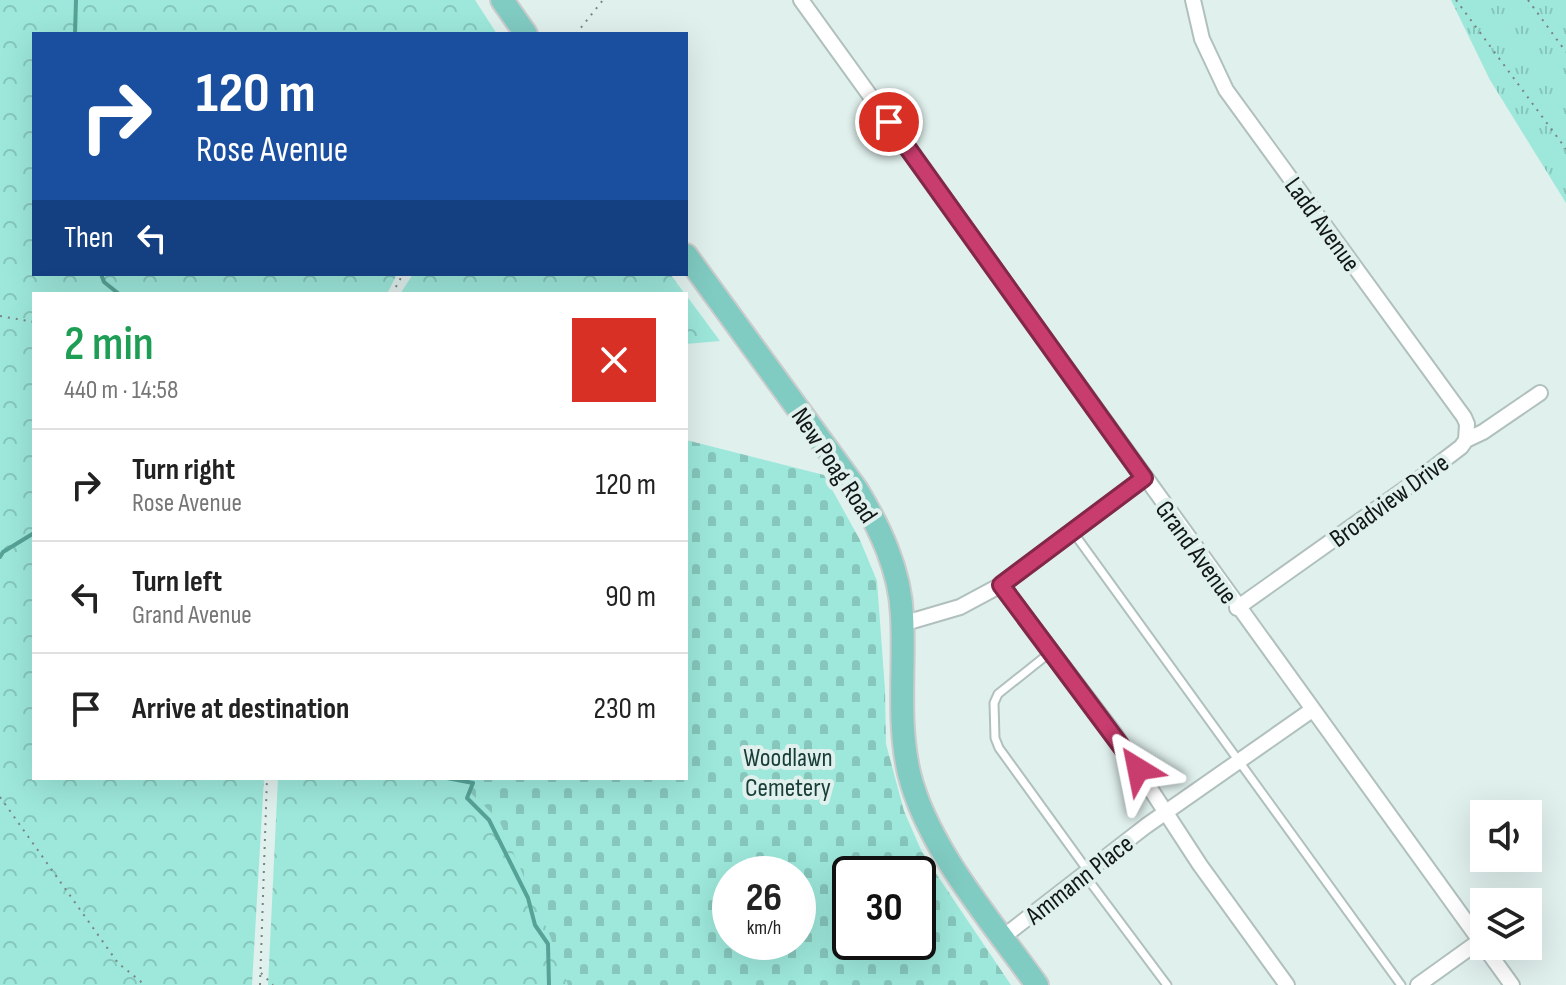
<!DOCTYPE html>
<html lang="en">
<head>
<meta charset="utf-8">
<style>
	body { margin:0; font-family:"Sofia Sans Condensed",sans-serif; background:#f2f2f2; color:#222; height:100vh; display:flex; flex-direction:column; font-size:30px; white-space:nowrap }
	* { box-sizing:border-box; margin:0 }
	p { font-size:26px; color:#767676 }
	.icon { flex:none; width:44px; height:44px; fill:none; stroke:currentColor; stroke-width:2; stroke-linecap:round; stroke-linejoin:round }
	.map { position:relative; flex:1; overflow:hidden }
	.details { position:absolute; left:32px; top:292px; width:656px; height:488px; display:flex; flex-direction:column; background:#fff; border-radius:0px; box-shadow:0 8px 32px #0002 }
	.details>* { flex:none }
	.top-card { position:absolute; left:32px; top:32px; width:656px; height:244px; border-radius:0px; box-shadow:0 8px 32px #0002; background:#1a4fa0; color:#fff; overflow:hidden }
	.tools { position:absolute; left:1470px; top:800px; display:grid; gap:16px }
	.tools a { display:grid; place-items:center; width:72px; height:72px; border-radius:0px; background:#fff; box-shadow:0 8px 32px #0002; font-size:40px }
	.speed { position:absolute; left:712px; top:856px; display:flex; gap:16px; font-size:40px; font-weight:700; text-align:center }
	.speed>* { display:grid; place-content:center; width:104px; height:104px; border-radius:50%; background:#fff; box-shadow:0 8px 32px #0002; line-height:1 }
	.speed small { font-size:20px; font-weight:400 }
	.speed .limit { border:4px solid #111; border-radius:12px; background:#fff; color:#111 }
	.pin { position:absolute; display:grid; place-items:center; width:68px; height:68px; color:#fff; margin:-34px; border:4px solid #fff; border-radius:50%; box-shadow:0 2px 8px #0007 }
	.me { position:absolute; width:88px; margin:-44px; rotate:325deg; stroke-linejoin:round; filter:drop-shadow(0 0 6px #0008) }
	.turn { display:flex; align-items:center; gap:28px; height:168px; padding:0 32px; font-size:36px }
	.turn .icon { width:104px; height:104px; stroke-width:2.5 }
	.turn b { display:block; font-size:56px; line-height:68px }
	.then { display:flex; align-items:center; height:76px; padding:0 32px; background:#0003; gap:16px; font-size:30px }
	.round { display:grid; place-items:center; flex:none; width:84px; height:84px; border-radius:0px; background:#f2f2f2 }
	.overview { display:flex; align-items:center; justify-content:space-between; height:136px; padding:0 32px }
	h1 { font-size:48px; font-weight:600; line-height:60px; color:#1e9e55 }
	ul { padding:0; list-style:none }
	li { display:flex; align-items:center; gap:24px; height:112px; padding:0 32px; border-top:2px solid #e0e0e0 }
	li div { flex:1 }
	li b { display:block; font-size:30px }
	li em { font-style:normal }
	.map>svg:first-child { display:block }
	.forest { fill:url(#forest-crowns) }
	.cemetery { fill:url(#cemetery-stones); fill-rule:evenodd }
	.park { fill:url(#park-tufts) }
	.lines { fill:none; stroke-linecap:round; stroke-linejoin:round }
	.stream { stroke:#56a297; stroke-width:4 }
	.lane-casing { stroke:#b0c0bd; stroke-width:11 }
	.street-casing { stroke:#b0c0bd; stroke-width:18 }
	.primary-casing { stroke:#cbcccc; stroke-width:26 }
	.path { stroke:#798482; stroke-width:2; stroke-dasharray:2 6; stroke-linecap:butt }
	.lane { stroke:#fff; stroke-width:7 }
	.street { stroke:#fff; stroke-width:14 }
	.primary { stroke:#80cbc2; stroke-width:22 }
	.route-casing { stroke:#822748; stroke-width:20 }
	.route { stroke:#c83c6e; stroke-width:14 }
	.labels { text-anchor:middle; stroke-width:8; stroke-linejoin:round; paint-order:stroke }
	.street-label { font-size:26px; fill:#111716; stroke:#e0f0ed }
	.park-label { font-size:26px; fill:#183d37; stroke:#e0f0ed }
</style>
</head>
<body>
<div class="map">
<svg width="1566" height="985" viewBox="0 0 1566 985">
	<defs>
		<pattern id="forest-crowns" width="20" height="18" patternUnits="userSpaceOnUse" patternTransform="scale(2)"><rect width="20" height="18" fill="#9de8db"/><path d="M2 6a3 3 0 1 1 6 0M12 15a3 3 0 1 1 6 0" fill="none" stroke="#86c6bb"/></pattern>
		<pattern id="cemetery-stones" width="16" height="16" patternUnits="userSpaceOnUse" patternTransform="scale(2)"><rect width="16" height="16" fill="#9de8db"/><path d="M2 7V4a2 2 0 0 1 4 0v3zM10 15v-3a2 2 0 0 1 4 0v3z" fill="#86c6bb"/></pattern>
		<pattern id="park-tufts" width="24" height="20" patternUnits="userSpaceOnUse" patternTransform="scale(2)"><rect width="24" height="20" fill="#9de8db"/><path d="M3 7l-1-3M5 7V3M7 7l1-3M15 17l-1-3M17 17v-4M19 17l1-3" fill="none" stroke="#86c6bb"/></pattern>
	</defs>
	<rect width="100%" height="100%" fill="#e0f0ed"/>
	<path class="forest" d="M0,0H475L497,34H34V274H397L387,294H34V778H264L252,985H0Z
		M413,274H670L685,294H400Z
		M686,295L720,341L686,344Z
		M278,778H511L606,985H268Z"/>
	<path class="cemetery" d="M686,440L824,475L860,540L877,581L885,690L886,744L904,811L921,850L939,878L1011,985H568L550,936L499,820L455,778H686ZM730,874H798V942H730ZM850,874H918V942H850Z"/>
	<path class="park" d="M1451,0H1566V203L1490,80Z"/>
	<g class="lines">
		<path class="stream" d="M75,34L76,0
			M101,274L104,282L119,294
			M0,557L3,552L34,533
			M447,778L473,783L467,798L489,820L528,898L535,925L548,944L549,985"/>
		<g class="lane-casing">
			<path id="lane" d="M1073,532L1401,985
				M1052,651L998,694L994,703L995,738L999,748L1088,871
				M1084,874L1167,985"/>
		</g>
		<g class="street-casing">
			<path id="street" d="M801,0L1512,985
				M1193,0L1202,39L1226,90L1464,417L1467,424L1466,440
				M1001,585L1114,733L1200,865L1287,985
				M1237,608L1423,476L1461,447L1466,440L1483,432L1540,393
				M902,624L960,607L1001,585L1144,478
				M1003,937L1146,826L1312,710
				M1418,985L1478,942"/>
		</g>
		<g class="primary-casing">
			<path id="primary" d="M502,0L526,34
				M686,255L857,490C880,528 900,570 902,615C905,668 897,721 909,773C927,848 993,923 1037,985"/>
		</g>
		<path class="path" d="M1456,0L1566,149
			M1528,0L1566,52
			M576,34L603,0
			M392,294L403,274
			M0,316L34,322
			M0,797L118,963L145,985
			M261,973L273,985
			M260,985L267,778"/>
		<use href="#lane" class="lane"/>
		<use href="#street" class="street"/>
		<use href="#primary" class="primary"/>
	</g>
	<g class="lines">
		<g class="route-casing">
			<path id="route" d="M889,122L1144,478L1001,585L1138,769"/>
		</g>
		<use href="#route" class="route"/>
	</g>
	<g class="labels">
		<g class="street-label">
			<text transform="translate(1323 224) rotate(54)" y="9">Ladd Avenue</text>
			<text transform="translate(835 465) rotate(56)" y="9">New Poag Road</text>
			<text transform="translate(1389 500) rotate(-36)" y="9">Broadview Drive</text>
			<text transform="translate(1197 552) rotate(54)" y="9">Grand Avenue</text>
			<text transform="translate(1079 879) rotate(-38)" y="9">Ammann Place</text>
		</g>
		<g class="park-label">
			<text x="788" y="766">Woodlawn<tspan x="788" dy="30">Cemetery</tspan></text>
		</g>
	</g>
</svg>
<div class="tools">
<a><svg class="icon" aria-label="sound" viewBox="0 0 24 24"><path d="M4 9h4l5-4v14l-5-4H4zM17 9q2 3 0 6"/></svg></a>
<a><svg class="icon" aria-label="layers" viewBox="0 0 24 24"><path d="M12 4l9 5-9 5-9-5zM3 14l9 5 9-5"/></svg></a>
</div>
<div class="speed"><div>26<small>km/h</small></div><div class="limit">30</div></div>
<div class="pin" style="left:889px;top:122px;background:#d93025"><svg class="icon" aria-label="arrive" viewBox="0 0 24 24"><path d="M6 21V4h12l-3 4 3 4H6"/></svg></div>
<svg class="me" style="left:1138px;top:769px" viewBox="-20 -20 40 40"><path d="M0-17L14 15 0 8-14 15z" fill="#c83c6e" stroke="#fff" stroke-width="4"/></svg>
<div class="top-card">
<div class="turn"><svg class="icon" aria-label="right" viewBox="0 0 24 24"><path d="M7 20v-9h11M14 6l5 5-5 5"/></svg><div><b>120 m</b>Rose Avenue</div></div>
<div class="then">Then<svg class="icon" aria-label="left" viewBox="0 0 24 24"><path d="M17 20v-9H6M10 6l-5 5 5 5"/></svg></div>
</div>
<section class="details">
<div class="overview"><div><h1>2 min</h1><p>440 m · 14:58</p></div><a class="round" style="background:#d93025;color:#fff"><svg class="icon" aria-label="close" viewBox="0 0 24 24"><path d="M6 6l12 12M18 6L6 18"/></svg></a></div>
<ul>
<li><svg class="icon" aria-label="right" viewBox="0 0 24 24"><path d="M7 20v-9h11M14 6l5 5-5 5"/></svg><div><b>Turn right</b><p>Rose Avenue</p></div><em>120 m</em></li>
<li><svg class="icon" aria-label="left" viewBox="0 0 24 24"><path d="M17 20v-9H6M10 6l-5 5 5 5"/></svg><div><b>Turn left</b><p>Grand Avenue</p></div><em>90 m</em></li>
<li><svg class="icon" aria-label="arrive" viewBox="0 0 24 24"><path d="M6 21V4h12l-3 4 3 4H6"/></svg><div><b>Arrive at destination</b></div><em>230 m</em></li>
</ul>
</section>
</div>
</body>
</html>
